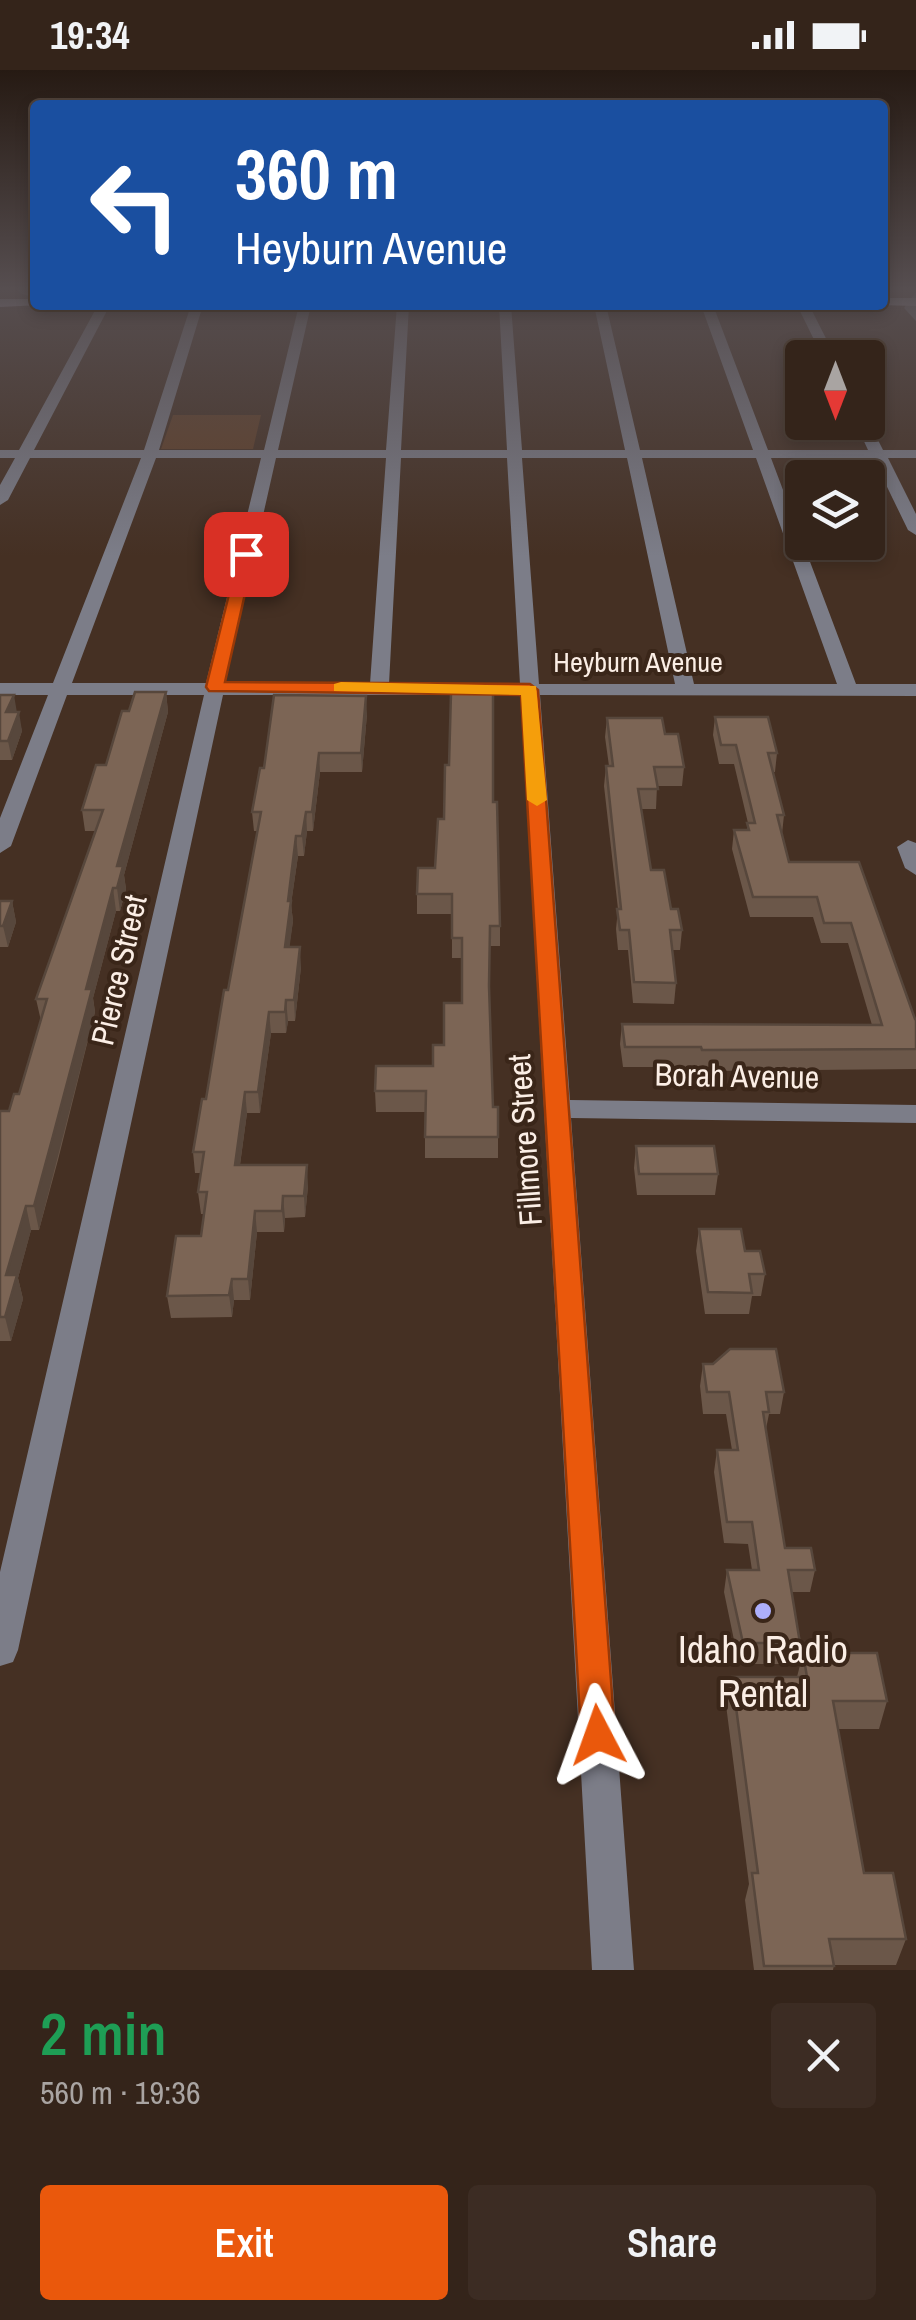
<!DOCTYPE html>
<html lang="en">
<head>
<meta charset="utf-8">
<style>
	body { margin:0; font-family:"Archivo Narrow",sans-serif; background:#3c2c23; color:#f1f3f6; height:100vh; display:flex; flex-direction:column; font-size:38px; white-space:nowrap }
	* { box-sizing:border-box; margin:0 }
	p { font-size:32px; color:#a9a4a2 }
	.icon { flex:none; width:55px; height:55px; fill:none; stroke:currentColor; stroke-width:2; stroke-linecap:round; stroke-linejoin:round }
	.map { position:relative; height:1900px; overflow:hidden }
	.details { display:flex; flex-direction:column; background:#34241a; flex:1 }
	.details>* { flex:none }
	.banner { position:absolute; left:30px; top:30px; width:858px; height:210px; border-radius:10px; box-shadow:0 5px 15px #0003,0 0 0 2px #4e4139; background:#1a4fa0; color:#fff; overflow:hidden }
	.needle { width:65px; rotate:180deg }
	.tools { position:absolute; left:785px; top:270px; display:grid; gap:20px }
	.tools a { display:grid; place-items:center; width:100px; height:100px; border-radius:10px; background:#34241a; box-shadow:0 5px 15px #0003,0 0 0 2px #4e4139; font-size:50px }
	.pin { position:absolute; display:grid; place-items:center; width:85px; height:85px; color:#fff; margin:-42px; border-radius:20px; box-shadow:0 5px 15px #0006 }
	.me { position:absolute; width:110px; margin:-55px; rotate:356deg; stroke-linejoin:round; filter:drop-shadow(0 0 8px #0008) }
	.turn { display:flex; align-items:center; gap:35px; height:210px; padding:0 40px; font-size:45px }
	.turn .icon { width:130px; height:130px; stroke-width:2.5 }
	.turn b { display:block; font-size:70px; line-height:85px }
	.round { display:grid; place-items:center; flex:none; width:105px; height:105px; border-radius:10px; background:#3c2c23 }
	.headline { display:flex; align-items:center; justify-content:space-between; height:170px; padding:0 40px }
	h1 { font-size:60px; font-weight:600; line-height:75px; color:#1e9e55 }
	.action { display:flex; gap:20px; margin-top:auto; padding:20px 40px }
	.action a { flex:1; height:115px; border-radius:10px; background:#ea580c; color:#fff; font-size:40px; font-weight:600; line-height:115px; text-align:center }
	.action a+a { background:#3c2c23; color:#f1f3f6 }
	.status { display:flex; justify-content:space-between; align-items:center; height:70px; padding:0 50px; background:#34241a; direction:ltr }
	.status svg { height:28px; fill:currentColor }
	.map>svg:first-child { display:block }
	.green { fill:#613f27 }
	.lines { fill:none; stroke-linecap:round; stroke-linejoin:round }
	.minor { fill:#7c7d88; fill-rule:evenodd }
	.major { fill:#c2c4db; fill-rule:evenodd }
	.wall { fill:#6b5749 }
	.shaded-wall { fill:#57473c }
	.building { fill:#7c6555; stroke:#57473c; stroke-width:2.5 }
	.route { fill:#ea580c; stroke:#983908; stroke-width:2.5 }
	.slow { fill:#f59e0b }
	.poi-dot { fill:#adaffb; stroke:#3a2619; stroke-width:4 }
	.labels { text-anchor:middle; stroke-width:8; stroke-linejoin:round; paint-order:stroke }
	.far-street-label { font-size:28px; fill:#fbeee5; stroke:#3a2619 }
	.street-label { font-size:32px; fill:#fbeee5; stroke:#3a2619 }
	.near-poi-label { font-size:38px; fill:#fbeee5; stroke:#3a2619 }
</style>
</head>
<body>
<div class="status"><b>19:34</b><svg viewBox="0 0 49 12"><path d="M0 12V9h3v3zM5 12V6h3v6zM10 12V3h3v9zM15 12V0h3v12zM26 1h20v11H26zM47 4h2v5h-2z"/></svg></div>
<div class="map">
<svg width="916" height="1900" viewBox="0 0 916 1900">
	<rect width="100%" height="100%" fill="#453023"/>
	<path class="green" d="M173,345H261L253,379H161Z"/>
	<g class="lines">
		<path class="minor" d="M18,220H35V228L20,223Z
			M916,222V251L904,238Z
			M98,235H110L34,380H144L191,235H203L159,380H264L299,235H311L278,380H386L397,235H409L401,380H507L499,235H511L522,380H625L594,235H606L640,380H753L701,235H713L768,380H868L855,352L868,350L883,380H916V388H888L916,444V465L908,460L873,388H771L856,614H916V626L540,625L570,1030L916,1035V1053L571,1048L634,1900H592L521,625H223L18,1580L13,1592L0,1596V1502L204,625H67L11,776L0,783V748L48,625H0V613H53L141,388H30L8,430L0,435V415L15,388H0V380H19ZM156,388H261L206,613H72ZM276,388H386L370,614H225ZM401,388H507L520,614H389ZM522,388H627L675,614H539ZM642,388H756L837,614H694Z
			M797,235H809L836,288H823Z
			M908,770L916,773V805L905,798L897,777Z"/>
		<path class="major" d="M882,228H916V236L879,235Z
			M0,229H35V235H40L0,237Z"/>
	</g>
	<path class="wall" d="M166,622L168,642L124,805L126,819L120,841H116L93,928L95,942L58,1090L39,1160H31L18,1208L23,1229L11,1271H0V1041H9L19,1024L41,951L36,929L95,761H85L82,740L106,695L129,641Z
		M0,625L17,642L22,661L12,690H0Z
		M367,644L362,702H320L313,761H307L304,786H298L291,834L293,851L289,877L301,897L295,951H288L286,963H271L260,1043H247L240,1095L308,1116L305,1147L285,1148L284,1162H257L250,1230H234L232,1247L171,1248L167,1226L201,1166L204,1144H201L198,1122L201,1103H195L193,1082L206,1029L228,920L257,761H254L252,742L264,698Z
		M715,647L777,683L775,702H773L784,745L782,764L789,792H859L915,949H916V999L699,1001V997H623L620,974L622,954L872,955L848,873H821L813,847H750L732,779L734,760H747L748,753L734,694H719L713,665Z
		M607,648L665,664L684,697L682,716H657L656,739H641L651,800L682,860L680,880H672L676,913L674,934L633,933L628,880H618L616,859L618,839L604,716L606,696H609L605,667Z
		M493,732L500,856V876H490L489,918L493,1037L498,1067V1088H425V1042H376L375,1021L433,996L462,933V888H452V844H417V824L435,798L444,749Z
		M0,831H12L16,852L8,877H0Z
		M636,1076L718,1104L715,1125H637L634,1098Z
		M699,1159L765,1204L761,1226H752L749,1244H705L696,1181Z
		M703,1294L784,1322L780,1344H769L766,1359L785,1478L815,1500L810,1522H791L800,1573L795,1594H739L724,1522L727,1500H752L748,1474L724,1473L714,1402L717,1380H732L726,1344H703L700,1316Z
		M803,1583L887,1631L879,1659H838L864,1803L906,1869L896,1895H834L833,1900H754L745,1830L749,1814L726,1635L732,1607H797Z"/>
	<path class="shaded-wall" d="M166,622L168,642L124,805L126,819L120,841L117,818V796Z
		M14,625L17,643L6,642Z
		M366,626L367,644L362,702L361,683Z
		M19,642L22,661L12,690L8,671Z
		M319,683L320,702L313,761L312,742Z
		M306,742L307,761L304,786L302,766Z
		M296,766L298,786L291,834L293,851L287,897L285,877L288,831Z
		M113,818L116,841L93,928L95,942L39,1160L34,1136L86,919Z
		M12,831L16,852L8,877L3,856Z
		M300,877L301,897L295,951L294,930Z
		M286,930L288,951L286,963L285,942Z
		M269,942L271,963L260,1043L258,1022Z
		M245,1022L247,1043L237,1116L235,1095Z
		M307,1095L308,1116L305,1147L304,1126Z
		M283,1126L285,1148L284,1162L282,1141Z
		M26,1136L31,1160L18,1208L23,1229L11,1271L5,1247L6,1205Z
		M255,1141L257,1162L250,1230L248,1209Z
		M232,1209L234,1230L232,1247L229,1225Z"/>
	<path class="building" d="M135,622H166L117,796H123L117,818H113L86,919H92L53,1066L34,1136H26L6,1205H17L5,1247H0V1041H9L14,1024H19L47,929H36L103,740H82L96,695H106L122,641H129Z
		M451,623H493V732H497L500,856H490L489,916L493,1037H498V1067H425L426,1021H375L376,996H433V975H444V933H462V868H452V824H417L418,798H435L438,749H444L445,695H449Z
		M0,625H14L6,642H19L8,671H0Z
		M274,625L366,626L361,683H319L312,742H306L302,766H296L288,831H291L285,877H300L294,930H286L285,942H269L258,1022H245L235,1095H307L304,1126H283L282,1141H255L248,1209H232L229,1225L167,1226L176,1166H201L207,1122H198L204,1082H193L202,1029H206L224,920H228L261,742H252L260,698H264Z
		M715,647H768L777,683H768L784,745H777L789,792H859L915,949H916V979L702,980L701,977H625L622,954L882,955L851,853H824L817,827H753L734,760H749L747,753H755L736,675H721Z
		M607,648H662L665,664H678L684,697H654L658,719H638L651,800H664L671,839H678L682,860H670L676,913L634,912L629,860H620L617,839H621L606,696H613Z
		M0,831H12L3,856H0Z
		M636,1076H714L718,1104H639Z
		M699,1159H741L745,1181H760L765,1204H749L752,1223L708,1222Z
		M730,1279H776L784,1322H766L769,1342H763L785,1478H811L815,1500H788L800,1573H743L727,1500H759L752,1452H727L717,1380H738L729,1322H707L703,1294H713Z
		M803,1583H877L887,1631H833L864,1803H893L906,1869H829L834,1896H764L752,1803H758L732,1607H807Z"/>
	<linearGradient id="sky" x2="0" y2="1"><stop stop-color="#261a13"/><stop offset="0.45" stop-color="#564e50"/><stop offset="1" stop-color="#564e50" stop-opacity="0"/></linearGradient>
	<rect width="916" height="486" fill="url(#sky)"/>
	<path class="route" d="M246,479L254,484L225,612L530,614L538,620L615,1665L610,1677L598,1681L586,1677L581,1665L521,625L209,621L206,617L239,484Z"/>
	<path class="slow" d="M341,612L536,616L547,730L537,736L527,730L521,625L334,621V614Z"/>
	<circle class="poi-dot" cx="763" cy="1541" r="10"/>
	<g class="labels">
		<g class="far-street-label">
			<text x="638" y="602">Heyburn Avenue</text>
		</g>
		<g class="street-label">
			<text transform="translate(119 900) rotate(-77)" y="11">Pierce Street</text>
			<text transform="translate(737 1006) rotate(1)" y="11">Borah Avenue</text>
			<text transform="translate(525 1070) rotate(-94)" y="11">Fillmore Street</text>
		</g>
		<g class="near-poi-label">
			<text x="763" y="1593">Idaho Radio<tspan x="763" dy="44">Rental</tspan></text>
		</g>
	</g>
</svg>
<div class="tools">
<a><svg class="needle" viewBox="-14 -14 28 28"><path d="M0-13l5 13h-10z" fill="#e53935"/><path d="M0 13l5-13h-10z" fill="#a9a4a2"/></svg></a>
<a><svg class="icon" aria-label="layers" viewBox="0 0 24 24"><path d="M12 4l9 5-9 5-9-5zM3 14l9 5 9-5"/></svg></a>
</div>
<div class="pin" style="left:246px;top:484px;background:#d93025"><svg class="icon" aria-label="arrive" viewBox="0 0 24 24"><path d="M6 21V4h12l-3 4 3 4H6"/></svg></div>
<svg class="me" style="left:598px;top:1665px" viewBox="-20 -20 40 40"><path d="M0-17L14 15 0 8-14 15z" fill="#ea580c" stroke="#fff" stroke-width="4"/></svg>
<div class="banner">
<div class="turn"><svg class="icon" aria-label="left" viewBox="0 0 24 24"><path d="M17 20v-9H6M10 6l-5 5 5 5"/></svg><div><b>360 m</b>Heyburn Avenue</div></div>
</div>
</div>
<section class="details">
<div class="headline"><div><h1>2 min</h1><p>560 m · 19:36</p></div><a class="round"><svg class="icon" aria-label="close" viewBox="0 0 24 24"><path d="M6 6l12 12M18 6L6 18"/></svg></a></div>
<div class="action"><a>Exit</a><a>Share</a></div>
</section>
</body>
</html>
